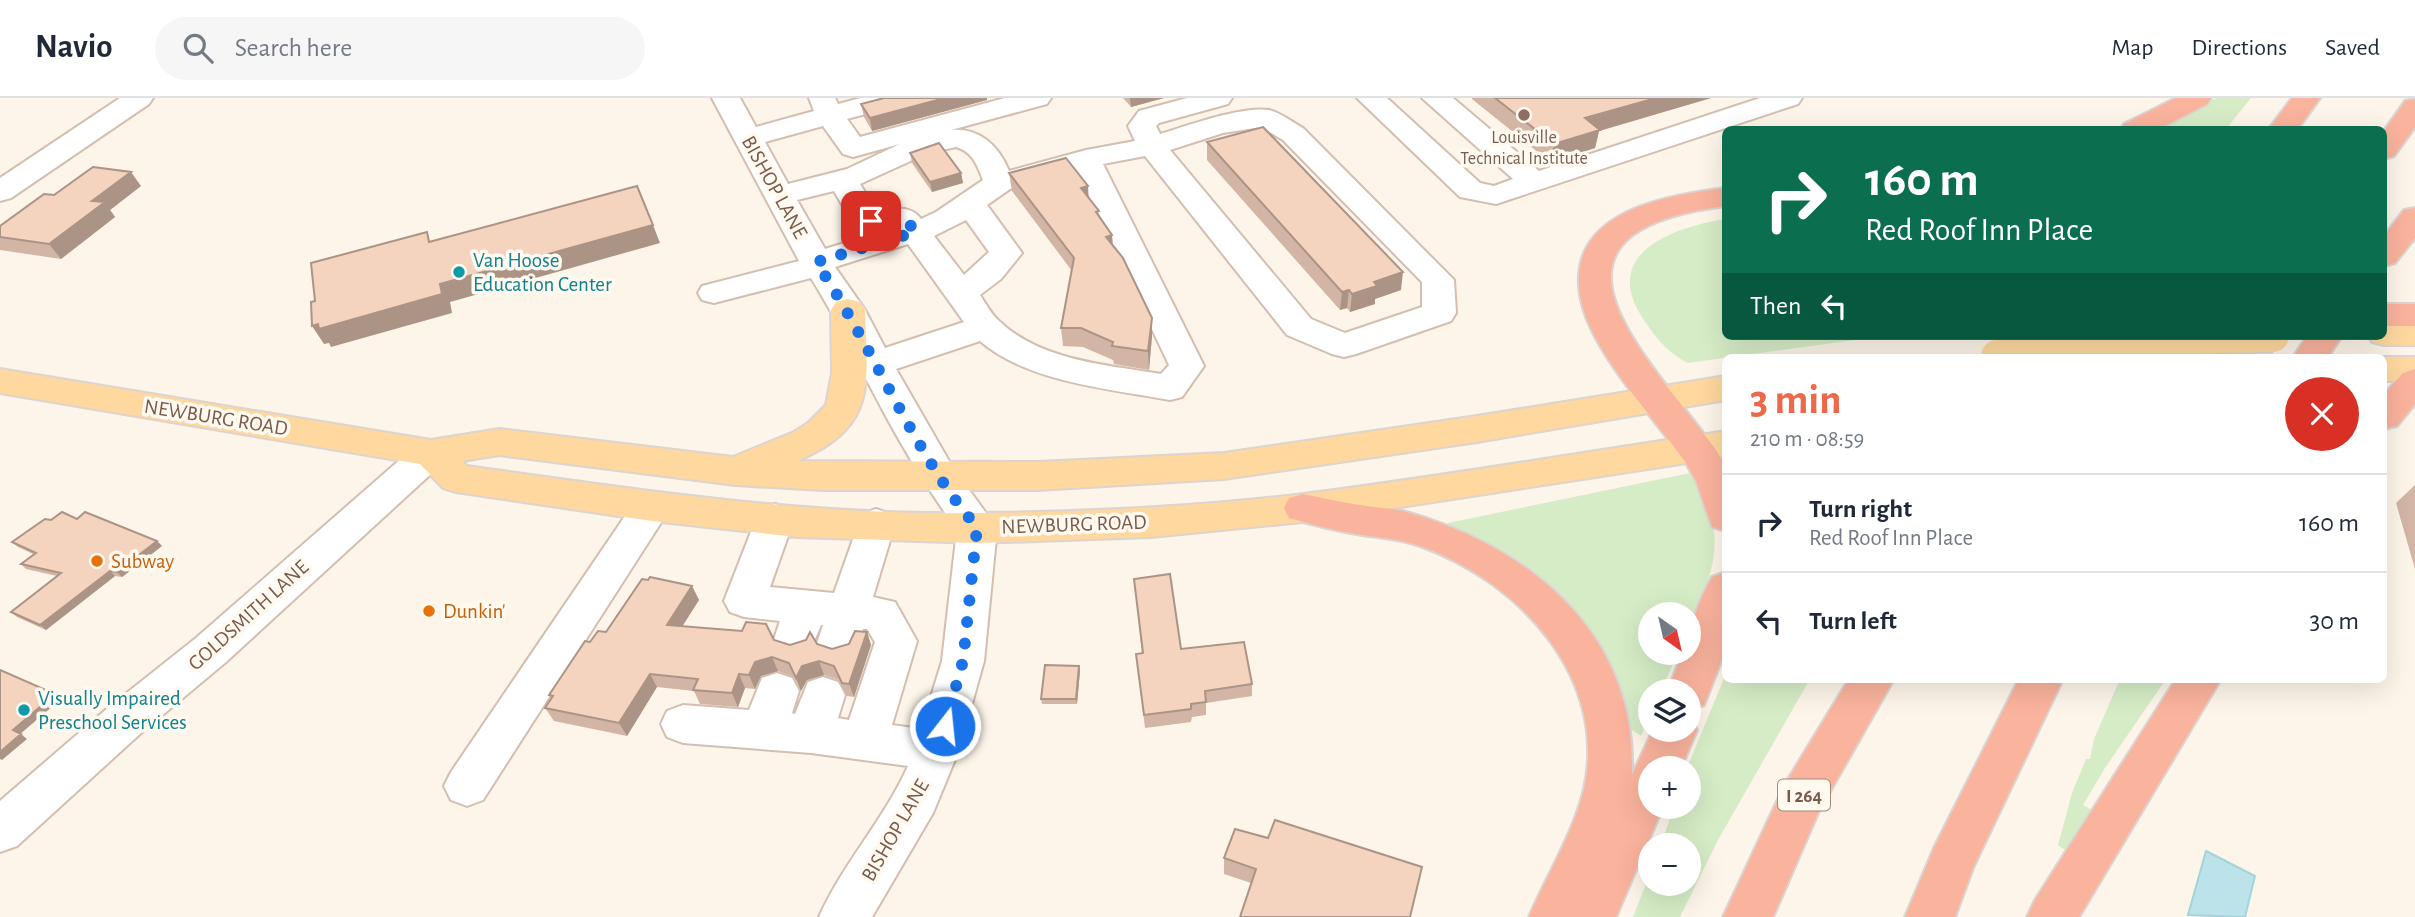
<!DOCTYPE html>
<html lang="en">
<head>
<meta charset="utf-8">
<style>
	body { margin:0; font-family:"Alegreya Sans",sans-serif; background:#f6f6f7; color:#1f2937; height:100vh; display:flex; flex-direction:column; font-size:26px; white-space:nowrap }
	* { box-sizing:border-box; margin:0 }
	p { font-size:23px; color:#747a83 }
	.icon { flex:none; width:38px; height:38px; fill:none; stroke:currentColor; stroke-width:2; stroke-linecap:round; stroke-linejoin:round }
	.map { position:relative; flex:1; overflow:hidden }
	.side { position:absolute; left:1722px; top:256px; width:665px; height:329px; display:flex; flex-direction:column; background:#fff; border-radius:10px; box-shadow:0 7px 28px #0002 }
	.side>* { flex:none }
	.hud { position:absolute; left:1722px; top:28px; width:665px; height:214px; border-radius:10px; box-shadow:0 7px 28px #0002; background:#0b6e4f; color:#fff; overflow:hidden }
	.needle { width:46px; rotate:146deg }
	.fabs { position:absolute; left:1638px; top:504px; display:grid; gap:14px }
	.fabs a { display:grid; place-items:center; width:63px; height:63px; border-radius:50%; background:#fff; box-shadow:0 7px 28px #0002; font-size:35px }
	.pin { position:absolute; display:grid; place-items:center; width:60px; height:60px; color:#fff; margin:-30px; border-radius:14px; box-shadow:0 4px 10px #0006 }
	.me { position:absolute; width:77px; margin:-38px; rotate:16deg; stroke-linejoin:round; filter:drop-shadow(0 0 5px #0008) }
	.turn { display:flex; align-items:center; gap:24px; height:147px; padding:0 28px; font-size:32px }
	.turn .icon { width:91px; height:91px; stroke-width:2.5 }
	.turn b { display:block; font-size:49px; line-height:60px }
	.then { display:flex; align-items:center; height:66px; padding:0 28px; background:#0003; gap:14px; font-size:26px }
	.round { display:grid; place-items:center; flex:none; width:74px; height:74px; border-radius:37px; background:#f6f6f7 }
	.head { display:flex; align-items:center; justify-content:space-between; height:119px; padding:0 28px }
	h1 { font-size:42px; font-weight:700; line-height:52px; color:#ec6949 }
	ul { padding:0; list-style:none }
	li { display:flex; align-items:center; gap:21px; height:98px; padding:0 28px; border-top:2px solid #e0e1e3 }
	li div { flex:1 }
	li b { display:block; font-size:26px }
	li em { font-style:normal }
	header { display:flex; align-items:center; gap:42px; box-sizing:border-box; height:98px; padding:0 35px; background:#fff; border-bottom:2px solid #e0e1e3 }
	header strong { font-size:33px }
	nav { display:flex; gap:38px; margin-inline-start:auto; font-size:24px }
	.search { width:490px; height:63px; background:#f6f6f7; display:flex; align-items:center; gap:18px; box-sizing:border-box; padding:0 24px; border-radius:38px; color:#747a83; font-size:26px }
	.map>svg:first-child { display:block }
	.green { fill:#d6ecc6 }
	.water { fill:#bbe3e9; stroke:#a1d4db; stroke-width:2 }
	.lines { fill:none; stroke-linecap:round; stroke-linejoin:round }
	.minor-casing { stroke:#d3beb0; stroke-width:4 }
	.major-casing { stroke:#dcd4d0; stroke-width:4 }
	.highway-casing { stroke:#dcd4d0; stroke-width:4 }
	.minor { fill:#fff; fill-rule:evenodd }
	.major { fill:#fed89f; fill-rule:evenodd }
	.highway { fill:#fab39d; fill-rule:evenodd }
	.major-bridge-casing { stroke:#dcd4d0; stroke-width:35; stroke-linecap:butt }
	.major-bridge { stroke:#fed89f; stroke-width:32 }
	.wall { fill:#d2b5a4 }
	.shaded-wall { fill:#ab9486 }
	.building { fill:#f4d3bf; stroke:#ab9486; stroke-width:2 }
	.route { stroke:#1a73e8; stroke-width:12; stroke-dasharray:0 21.6 }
	.education-dot { fill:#8d6e63; stroke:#fff9f0; stroke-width:2.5 }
	.culture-dot { fill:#0f9aa8; stroke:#fff9f0; stroke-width:2.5 }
	.food-dot { fill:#e8710a; stroke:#fff9f0; stroke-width:2.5 }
	.labels { text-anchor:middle; stroke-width:7; stroke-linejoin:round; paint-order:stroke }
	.far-education-label { font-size:18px; fill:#785e54; stroke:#fff9f0 }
	.shield { fill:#fff9f0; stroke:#a28a7c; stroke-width:2 }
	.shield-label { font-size:19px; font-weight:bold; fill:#7a5a4a }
	.street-label { font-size:21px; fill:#7a5a4a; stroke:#fff9f0 }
	.culture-label { font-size:21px; fill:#0d838f; stroke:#fff9f0; text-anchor:start }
	.food-label { font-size:21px; fill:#c56008; stroke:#fff9f0; text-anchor:start }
</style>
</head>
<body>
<header>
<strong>Navio</strong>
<div class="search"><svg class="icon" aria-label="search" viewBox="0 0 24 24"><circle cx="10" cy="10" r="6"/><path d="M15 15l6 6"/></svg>Search here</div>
<nav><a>Map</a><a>Directions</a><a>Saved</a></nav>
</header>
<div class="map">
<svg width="2415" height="819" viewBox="0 0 2415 819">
	<rect width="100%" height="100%" fill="#fdf5e9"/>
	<path class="green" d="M2216,0H2251L2226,31L2158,32Z
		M1725,121L1726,238H1884L1688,265C1670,256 1657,242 1646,225C1597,157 1670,130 1725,121Z
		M1690,375C1730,435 1715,470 1689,530V516H1650V555H1678L1661,593H1650V618L1641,638L1630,631C1626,615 1624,599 1619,584C1592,511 1523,453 1450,429L1448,425Z
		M1725,578L1726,581H1810L1718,742L1680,819H1633L1650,776V786H1689V747H1661L1674,709H1689L1687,670Z
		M2120,581H2166L2105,670L2083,707L2092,712L2065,752L2058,747L2072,695L2086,661H2090L2094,641Z"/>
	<path class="water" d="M2206,753L2255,778L2245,819L2188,817Z"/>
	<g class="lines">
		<g class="minor-casing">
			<path id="minor" d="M120,0H153L149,6L11,100L0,103V80Z
				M712,0H740L756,29L814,13L809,0H835L838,6L861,0H906L902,6L847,21L860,39L1005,0H1051L1047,6L951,32C979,29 999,48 1009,73L1086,52L1135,43L1128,28L1139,13L1187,0H1232L1228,6L1159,25L1156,28L1160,36C1187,28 1241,8 1269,12C1281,15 1292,24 1303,30L1454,182L1456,215L1451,223L1356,256L1344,259L1332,256L1287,237L1145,58L1103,66L1204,268L1182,299L1170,302C1110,291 1027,284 980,243L896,271L953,370L997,430L984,563L959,652L933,715L872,819H819C843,765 884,722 908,668L811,655L683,645L667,639L661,626L667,613L683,607L749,612L762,580L777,575L792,580L799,593L792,615L795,616L808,584L823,579L838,584L845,597L838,620L849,622L875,544L867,531H863L853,557L838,562L823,557L817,545L823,527H821L810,553L795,558L780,553L774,541L780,523L744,519L730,514L724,503L756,421L761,411L775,406L789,411L794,421L770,489L834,495L862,416L876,411L890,416L895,426L873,499L895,504L917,543L892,627L921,631L942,563L957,432C932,397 909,361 888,322C862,275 840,226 811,180L714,205L702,202L698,195L702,188L799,163ZM823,28L843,56L853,59L900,46L847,71L788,86L765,44ZM1261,29L1283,42L1422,184V209L1345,235L1311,221L1170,52L1223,35ZM956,49C973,54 977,67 983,82L936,114L921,121C910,106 893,111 876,112L860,86L928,55ZM1077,73L1169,267L1161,276C1107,267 1041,263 999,223C991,216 986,206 980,197L1001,181L1022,155L987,107L1010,91ZM834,93L855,129L866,131L896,129L825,151L797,102ZM966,122L989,154L964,177L934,138ZM908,146L964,224L885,250L865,212L835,169Z
				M1357,0H1387L1480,85L1494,88L1513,81L1422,0H1453L1539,73L1760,0H1802L1798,6L1496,106L1460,99Z
				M431,342L444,346L450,355L444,364L226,564L141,635L17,748L0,754V703L109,609L196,540L418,346Z
				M652,395L666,399L671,409L483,702L467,708L451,702L444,688L451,674L638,399Z"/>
		</g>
		<g class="major-casing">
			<path id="major" d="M848,201L860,204L865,212C867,286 878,329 797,363L1038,364L1224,355L1477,318L1726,278V302L1477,344L1224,381L1038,392H822L735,387L499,357L462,363L467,368C637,392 807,418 980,415C1088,414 1196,409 1304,396C1445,378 1585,354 1726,333V359L1303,424L1151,439L977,445L797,439L652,423L456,394L443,390L420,366L0,295V271L431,342L499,331L733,359L794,334L808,325L826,307L832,275L831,212L836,204Z
				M2384,225H2415V247H2384L2372,244L2368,238H2384Z
				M2384,259H2415V283H2384Z"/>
		</g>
		<g class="highway-casing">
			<path id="highway" d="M2176,0H2211L2207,6L2157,32H2120L2124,26Z
				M2292,0H2320L2297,32H2268Z
				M2415,1V29L2394,58L2384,61V33L2405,3Z
				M1726,90V108C1516,134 1644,254 1714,349L1726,368V433L1712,429L1696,383L1686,365C1655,321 1598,261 1583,210C1557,117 1658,98 1726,90Z
				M2415,110V140L2395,165L2384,168V138L2404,112Z
				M2384,206H2415V228H2384Z
				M2307,238H2342L2328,259H2293Z
				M2415,271V306L2397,328L2384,331V296L2403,275Z
				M1303,396C1324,400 1345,405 1366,408C1378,410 1391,410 1403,413C1529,448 1637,535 1632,677L1653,632H1689L1691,619L1697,632L1681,670H1650V709H1663L1616,819H1529C1547,777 1573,736 1584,691C1609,579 1518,483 1420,448C1400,441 1382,440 1362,437C1338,433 1313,427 1289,420L1284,410L1289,400Z
				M1726,474V551L1704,607L1689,612V593H1668L1682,555H1689C1689,528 1699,502 1712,479Z
				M1849,581H1894L1819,713L1773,819H1723L1785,686Z
				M2019,581H2063L1973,770L1955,819H1905L1934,750Z
				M2176,581H2221L2079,819H2027L2035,802Z"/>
		</g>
		<use href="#minor" class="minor"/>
		<use href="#major" class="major"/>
		<use href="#highway" class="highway"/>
		<g class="major-bridge-casing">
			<path id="major-bridge" d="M1997,258L2213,239L2273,238"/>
		</g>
		<use href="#major-bridge" class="major-bridge"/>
	</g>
	<path class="wall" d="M1123,0H1164L1131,9Z
		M1472,0H1711L1599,33L1595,50L1550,64L1472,1Z
		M987,2L872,33L864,19L861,6Z
		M1207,44L1401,192L1375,201V206L1350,214L1347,210L1340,212L1207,62Z
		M910,55L961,75L963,85L932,94L912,65Z
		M1009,75L1089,100L1112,137L1113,147L1152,238L1149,272L1114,266L1113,262L1083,249L1063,248L1061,230L1072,173L1012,93Z
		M141,88L110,112L115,119L61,161L0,152V128L54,97Z
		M2415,387V471L2396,405Z
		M77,421L157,443L162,448L122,479L115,478L46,532L17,519L11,514L57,478L26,471L21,466L33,456L18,449L12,444L51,422Z
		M1134,481L1181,551L1252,586V598L1206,605V617L1192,619L1191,624L1145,630L1136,556L1142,555Z
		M692,488L699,502L682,529L774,542L790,547L817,546L832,551L849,546L867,534L871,547L854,599L847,598L839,582L824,577L807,582L801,593L794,579L778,573L761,578L755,591L745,590L738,609L700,606L694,593L657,589L627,638L554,623L545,610L551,600L549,597L590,544Z
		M1080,573L1077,606H1042L1041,601Z
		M1268,740L1251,785L1224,776V760Z"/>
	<path class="shaded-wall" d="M945,0H987V2L872,33L870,20Z
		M1130,0H1164L1131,9Z
		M1656,0H1711L1599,33L1595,50L1550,64L1554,46L1585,20Z
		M131,74L141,88L110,112L115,119L61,161L49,146L92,103Z
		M961,75L963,85L932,94L930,84Z
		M1088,88L1089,106L1081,90Z
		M653,127L660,145L450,204L452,215L331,249L329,245L324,246L312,228L440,186Z
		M1112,137L1113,156L1106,139Z
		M1403,174L1401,192L1375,201V206L1350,214L1352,196L1374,184Z
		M1349,192L1347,210L1340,212L1342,194Z
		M1152,220V238L1149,272L1148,253Z
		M157,443L162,448L122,479L117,474Z
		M110,473L115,478L46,532L40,527Z
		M692,488L699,502L674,541L667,527Z
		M867,534L871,547L854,599L849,586Z
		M772,559L778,573L761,578L755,591L749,577L755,564Z
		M819,563L824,577L807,582L801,593L796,580L802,568Z
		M1079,568L1080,573L1077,606L1076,601Z
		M650,576L657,589L627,638L619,625Z
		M739,576L745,590L738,609L732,595Z
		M55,596L61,601L19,637L13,632Z
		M21,636L27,641L2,662L0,661V654Z"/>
	<path class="building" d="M884,0H945L870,20L861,6Z
		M1495,0H1656L1585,20L1600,32L1554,46Z
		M1263,29L1403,174L1374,184L1377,188L1352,196L1349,192L1342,194L1207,44Z
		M939,45L961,75L930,84L910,55Z
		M1066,60L1088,88L1081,90L1099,113L1096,114L1112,137L1106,139L1123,160L1152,220L1148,253L1112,248L1113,244L1081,230H1061L1074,160L1009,75Z
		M93,69L131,74L92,103L105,104L49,146L0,139V128L44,96L54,97Z
		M637,88L653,127L440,186L442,196L319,231L318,226L312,228L311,204L315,203L311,165L427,134L429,144Z
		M62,414L77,421L85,414L157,443L117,474L110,473L40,527L11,514L61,475L21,466L36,455L12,444L45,421L51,422Z
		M1170,476L1181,551L1244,544L1252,586L1205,593L1206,604L1191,606V611L1144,617L1136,556L1143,555L1134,481Z
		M650,479L692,488L667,527L742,533L746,524L766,526L774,542L790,547L806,542L810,534L817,546L832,551L849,546L855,533L867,534L849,586L842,585L834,568L819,563L802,568L796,580L789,565L772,559L755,564L749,577L739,576L732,595L693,592L698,581L650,576L619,625L545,610L553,598L549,597L585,543L590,544L598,533L606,534L642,481L648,482Z
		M1045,567L1079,568L1076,601H1041Z
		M0,572L55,596L13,632L21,636L0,654Z
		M1275,722L1422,769L1410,819H1240L1256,771L1224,760L1235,731L1268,740Z"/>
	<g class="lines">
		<path class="route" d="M871,123C896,119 899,112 916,134L816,164C862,232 894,308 939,378C950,396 964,413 977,430L963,563L945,628"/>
	</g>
	<circle class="education-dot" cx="1524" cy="17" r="7"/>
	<g class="culture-dot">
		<circle cx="459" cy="174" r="7"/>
		<circle cx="24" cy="612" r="7"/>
	</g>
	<g class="food-dot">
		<circle cx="97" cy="463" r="7"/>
		<circle cx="429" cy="513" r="7"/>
	</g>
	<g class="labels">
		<g class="far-education-label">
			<text x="1524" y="45">Louisville<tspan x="1524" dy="21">Technical Institute</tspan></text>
		</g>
		<rect class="shield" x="1778" y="681.5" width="52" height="31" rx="5"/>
		<g class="shield-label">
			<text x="1804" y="704">I 264</text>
		</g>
		<g class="street-label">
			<text transform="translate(775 89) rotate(61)" y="7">BISHOP LANE</text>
			<text transform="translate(216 319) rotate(9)" y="7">NEWBURG ROAD</text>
			<text transform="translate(1074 426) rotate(-2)" y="7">NEWBURG ROAD</text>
			<text transform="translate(248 517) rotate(-42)" y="7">GOLDSMITH LANE</text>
			<text transform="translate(895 732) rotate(-60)" y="7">BISHOP LANE</text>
		</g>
		<g class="culture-label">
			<text x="473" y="169">Van Hoose<tspan x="473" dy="24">Education Center</tspan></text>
			<text x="38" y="607">Visually Impaired<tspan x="38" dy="24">Preschool Services</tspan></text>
		</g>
		<g class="food-label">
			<text x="111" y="470">Subway</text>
			<text x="443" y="520">Dunkin'</text>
		</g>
	</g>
</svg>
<div class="fabs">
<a><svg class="needle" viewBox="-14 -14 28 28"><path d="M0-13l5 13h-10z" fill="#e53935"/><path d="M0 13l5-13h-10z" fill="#747a83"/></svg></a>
<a><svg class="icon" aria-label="layers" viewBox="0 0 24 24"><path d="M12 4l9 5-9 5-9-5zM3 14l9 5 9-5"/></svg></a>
<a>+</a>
<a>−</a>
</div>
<div class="pin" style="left:871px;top:123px;background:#d93025"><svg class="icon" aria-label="arrive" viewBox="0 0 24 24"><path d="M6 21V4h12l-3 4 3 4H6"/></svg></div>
<svg class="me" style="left:945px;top:628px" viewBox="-20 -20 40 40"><circle r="17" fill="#1a73e8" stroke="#fff" stroke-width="3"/><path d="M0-11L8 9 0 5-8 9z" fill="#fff"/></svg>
<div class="hud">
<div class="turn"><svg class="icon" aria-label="right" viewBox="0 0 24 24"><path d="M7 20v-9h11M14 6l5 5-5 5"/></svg><div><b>160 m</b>Red Roof Inn Place</div></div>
<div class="then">Then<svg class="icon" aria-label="left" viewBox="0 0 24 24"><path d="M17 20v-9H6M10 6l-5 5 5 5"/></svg></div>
</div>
<section class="side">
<div class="head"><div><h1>3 min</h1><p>210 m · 08:59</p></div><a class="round" style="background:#d93025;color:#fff"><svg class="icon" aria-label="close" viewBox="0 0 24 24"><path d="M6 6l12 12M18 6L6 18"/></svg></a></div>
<ul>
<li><svg class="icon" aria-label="right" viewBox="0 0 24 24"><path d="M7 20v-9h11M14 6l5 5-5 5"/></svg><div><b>Turn right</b><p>Red Roof Inn Place</p></div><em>160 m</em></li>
<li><svg class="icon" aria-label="left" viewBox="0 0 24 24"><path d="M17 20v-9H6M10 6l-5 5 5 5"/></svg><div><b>Turn left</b></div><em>30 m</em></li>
</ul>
</section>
</div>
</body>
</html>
